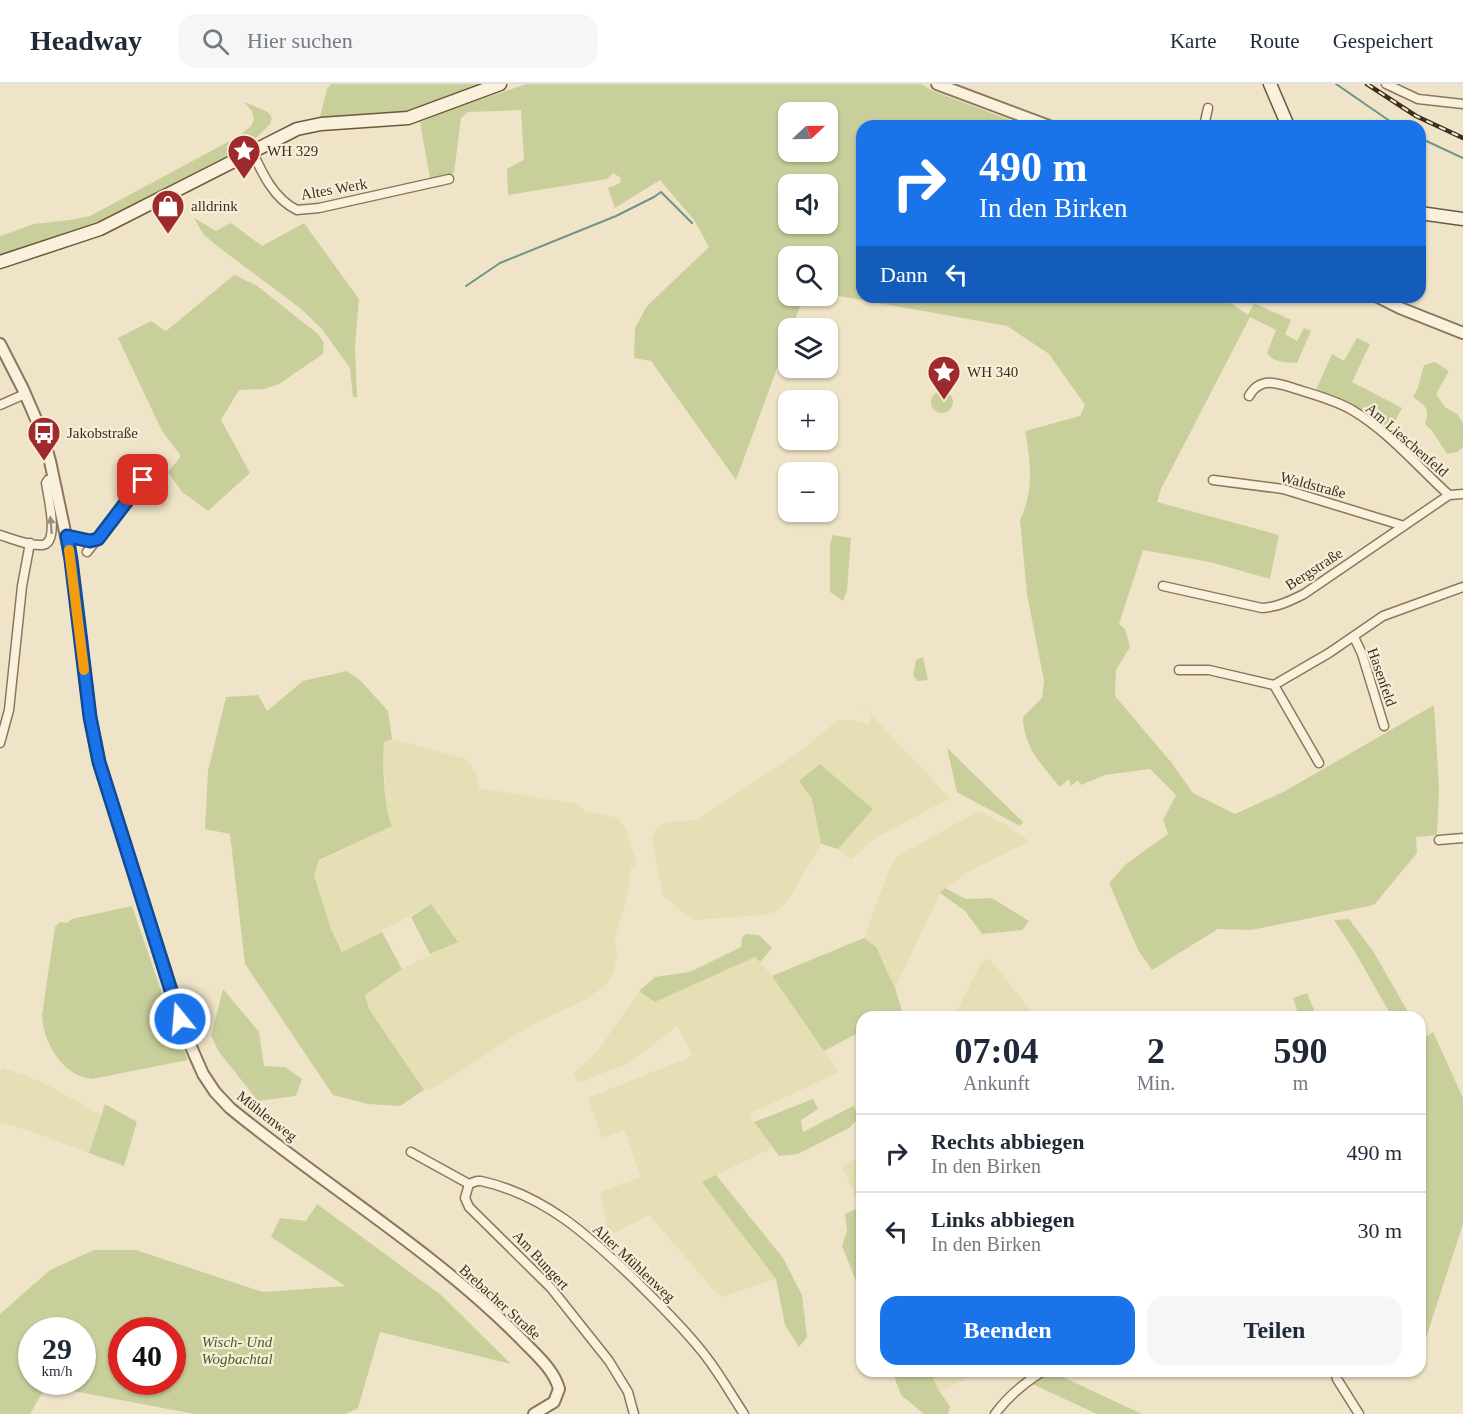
<!DOCTYPE html>
<html lang="de">
<head>
<meta charset="utf-8">
<style>
	body { margin:0; font-family:Georgia,serif; background:#f6f6f7; color:#1f2937; height:100vh; display:flex; flex-direction:column; font-size:22px; white-space:nowrap }
	* { box-sizing:border-box; margin:0 }
	p { font-size:20px; color:#747a83 }
	.icon { flex:none; width:33px; height:33px; fill:none; stroke:currentColor; stroke-width:2; stroke-linecap:round; stroke-linejoin:round }
	.map { position:relative; flex:1; overflow:hidden }
	.sheet { position:absolute; left:856px; top:927px; width:570px; height:366px; display:flex; flex-direction:column; background:#fff; border-radius:18px; box-shadow:0 2px 4px #0004 }
	.sheet>* { flex:none }
	.top-card { position:absolute; left:856px; top:36px; width:570px; height:183px; border-radius:18px; box-shadow:0 2px 4px #0004; background:#1a73e8; color:#fff; overflow:hidden }
	.needle { width:39px; rotate:68deg }
	.controls { position:absolute; left:778px; top:18px; display:grid; gap:12px }
	.controls a { display:grid; place-items:center; width:60px; height:60px; border-radius:12px; background:#fff; box-shadow:0 2px 4px #0004; font-size:30px }
	.speed { position:absolute; left:18px; top:1233px; display:flex; gap:12px; font-size:30px; font-weight:700; text-align:center }
	.speed>* { display:grid; place-content:center; width:78px; height:78px; border-radius:50%; background:#fff; box-shadow:0 2px 4px #0004; line-height:1 }
	.speed small { font-size:15px; font-weight:400 }
	.speed .limit { border:9px solid #d22; background:#fff; color:#111 }
	.pin { position:absolute; display:grid; place-items:center; width:51px; height:51px; color:#fff; margin:-26px; border-radius:12px; box-shadow:0 3px 9px #0006 }
	.me { position:absolute; width:66px; margin:-33px; rotate:343deg; stroke-linejoin:round; filter:drop-shadow(0 0 4px #0008) }
	.turn { display:flex; align-items:center; gap:21px; height:126px; padding:0 24px; font-size:27px }
	.turn .icon { width:78px; height:78px; stroke-width:2.5 }
	.turn b { display:block; font-size:42px; line-height:51px }
	.then { display:flex; align-items:center; height:57px; padding:0 24px; background:#0003; gap:12px; font-size:22px }
	.eta { display:flex; justify-content:space-evenly; align-items:center; height:102px; text-align:center }
	.eta b { font-size:36px; font-weight:600; line-height:42px }
	.action { display:flex; gap:12px; margin-top:auto; padding:12px 24px }
	.action a { flex:1; height:69px; border-radius:18px; background:#1a73e8; color:#fff; font-size:24px; font-weight:600; line-height:69px; text-align:center }
	.action a+a { background:#f6f6f7; color:#1f2937 }
	ul { padding:0; list-style:none }
	li { display:flex; align-items:center; gap:18px; height:78px; padding:0 24px; border-top:2px solid #e0e1e3 }
	li div { flex:1 }
	li b { display:block; font-size:22px }
	li em { font-style:normal }
	header { display:flex; align-items:center; gap:36px; box-sizing:border-box; height:84px; padding:0 30px; background:#fff; border-bottom:2px solid #e0e1e3 }
	header strong { font-size:28px }
	nav { display:flex; gap:33px; margin-inline-start:auto; font-size:21px }
	.search { width:420px; height:54px; background:#f6f6f7; display:flex; align-items:center; gap:15px; box-sizing:border-box; padding:0 21px; border-radius:18px; color:#747a83; font-size:22px }
	.map>svg:first-child { display:block }
	.farmland { fill:#e6deb5 }
	.green { fill:#c9cf9b; fill-rule:evenodd }
	.lines { fill:none; stroke-linecap:round; stroke-linejoin:round }
	.stream { stroke:#6f938a; stroke-width:2 }
	.minor-casing { stroke:#8d765c; stroke-width:11 }
	.tertiary-casing { stroke:#8d765c; stroke-width:14 }
	.secondary-casing { stroke:#6f573f; stroke-width:15 }
	.minor { stroke:#faf1dc; stroke-width:8 }
	.tertiary { stroke:#faf1dc; stroke-width:10 }
	.secondary { stroke:#faf1dc; stroke-width:12 }
	.rail-casing { stroke:#3d2e20; stroke-width:4.5 }
	.rail { stroke:#f7eed8; stroke-width:2; stroke-dasharray:7; stroke-linecap:butt }
	.oneway { fill:#9c907e }
	.route-casing { stroke:#114b97; stroke-width:15 }
	.route { stroke:#1a73e8; stroke-width:10 }
	.slow { stroke:#f59e0b; stroke-width:10 }
	.labels { text-anchor:middle; stroke-width:4.5; stroke-linejoin:round; paint-order:stroke }
	.poi-label { font-size:15px; fill:#3d2e20; stroke:#f7eed8; text-anchor:start }
	.street-label { font-size:15px; fill:#3d2e20; stroke:#f7eed8 }
	.park-label { font-size:15px; font-style:italic; fill:#4d5a26; stroke:#f7eed8 }
</style>
</head>
<body>
<header>
<strong>Headway</strong>
<div class="search"><svg class="icon" aria-label="search" viewBox="0 0 24 24"><circle cx="10" cy="10" r="6"/><path d="M15 15l6 6"/></svg>Hier suchen</div>
<nav><a>Karte</a><a>Route</a><a>Gespeichert</a></nav>
</header>
<div class="map">
<svg width="1463" height="1330" viewBox="0 0 1463 1330">
	<rect width="100%" height="100%" fill="#f0e4c8"/>
	<path class="farmland" d="M860,619L950,714L874,755L851,776L838,765L873,725L820,680L799,697L813,715L821,760L788,816L775,828L763,831L693,836L663,812L652,756L657,743L667,738L697,736L794,672L837,637L854,636L870,641L871,632Z
		M392,655L466,675L472,682V686L476,688L479,704L578,720L584,727L618,734L626,745L637,780L631,783L628,809L615,853L617,873L614,886L608,900L581,918L529,942L443,999L429,1006H424L394,961L369,925L365,911L402,885L457,858L431,820L343,868L331,845L314,791L319,777L391,742L387,732L383,671L384,658Z
		M979,727L1003,739L1029,757L963,791L940,809L895,904L884,879L864,854L889,786L898,772Z
		M755,873L772,892L839,988L749,1030L772,1064L702,1098L776,1195L722,1213L713,1205L649,1131L614,1149L607,1142L600,1108L641,1093L624,1046L602,1054L588,1014L693,972L677,942L631,978L578,999L574,989L600,964L639,907L655,918Z
		M989,874L1036,933H954L981,879Z
		M2,984L22,990L50,1002L101,1031L89,1069L22,1044L0,1039V989Z
		M862,1071V1128L842,1082Z
		M931,1287H970L974,1291L939,1307Z"/>
	<path class="green" d="M331,0H490L411,28L360,33H320L327,5Z
		M527,0H921L933,7L1026,42H862V213H1222L1248,231L1254,219L1291,236L1285,250L1297,257L1304,244L1311,247L1297,279C1285,278 1274,279 1267,269L1276,246L1250,233L1161,405L1157,418L1279,451L1270,495L1210,478L1143,466L1119,540L1125,545L1130,563L1116,586L1115,612L1171,678L1193,709L1235,730L1285,707L1434,621L1439,703L1437,751L1416,753L1417,769L1374,821L1251,846L1218,845L1152,886L1138,866L1109,799L1126,780L1168,750L1163,736L1176,711L1150,685L1105,691L1081,701L1078,696L1071,702L1069,695L1060,703C1042,682 1023,662 1023,633L1042,614L1044,597L1027,510L1020,436C1034,407 1031,378 1025,347L1080,332L1085,321L1049,270L1007,242L828,210V172H789V212H804L792,244H789V252L736,396L651,277L634,274L635,244L647,222L709,163L694,136L660,96L615,124L608,104L620,99L621,94L613,89L607,95L508,111L507,85L524,76L521,26L468,28L461,34L454,89L430,94L420,38L460,22ZM789,28H828V68H789ZM789,100H828V140H789Z
		M244,18L268,28L272,34L270,40L246,64L96,141L0,171V152L34,140L70,136L90,132L239,52L251,42L254,35L252,27Z
		M194,134L216,147L231,139L262,162L304,139L359,215L355,263L357,313H353L350,284L321,244L300,224L217,162L204,151Z
		M234,191L256,201L318,250L324,259L323,270L279,300L264,305L239,306L221,336L250,389L208,427L182,408L168,388L181,372L162,347L118,254L151,237L166,247Z
		M1357,254L1370,260L1352,298L1402,324L1389,349L1315,308L1332,270L1344,277Z
		M1435,278L1449,287L1436,310L1445,323L1457,330L1463,339V363L1457,368L1447,370L1432,347L1425,340C1430,323 1426,323 1413,313L1418,304L1424,281Z
		M931 318a11 11 0 1 1 22 0a11 11 0 1 1-22 0Z
		M833,451L851,454L847,507L843,517L830,508V460Z
		M923,573L928,596L917,597L913,591L916,576Z
		M347,587L361,597L388,627L392,655L384,658C382,677 384,725 392,742L319,776L314,791L331,845L342,868L382,848L402,885L365,911L369,925L424,1006L400,1022L368,1020L333,1011L245,880L230,750L205,745L208,687L226,613L258,611L267,627L303,597Z
		M947,664L1023,738L1020,742L957,708Z
		M820,680L873,725L838,765L821,760L812,715L799,697Z
		M945,804L966,815L992,814L1029,837L1022,846L982,850L965,827L940,809Z
		M431,820L458,858L430,870L411,833Z
		M132,822L175,947L188,976L92,995C63,992 43,959 42,931L55,843L60,838L67,839L72,835Z
		M1349,835L1373,867L1411,933H1392L1355,868L1334,836Z
		M746,850L759,851L772,864L760,878L755,873L655,918L639,907L655,893L690,888L741,863L742,854Z
		M864,854L876,863L895,904L902,927L890,933H862V947L824,967L772,892Z
		M223,905L259,948L264,982L285,983L302,995L296,1012L258,1017L219,968L211,952Z
		M1307,909L1317,933H1299L1293,914Z
		M1433,948L1463,1014V1140L1421,1269L1420,957Z
		M813,1015L818,1025L801,1036L803,1048L853,1022L860,1033L849,1044L798,1070L779,1072L754,1038Z
		M105,1020L137,1038L124,1082L89,1069Z
		M716,1091L783,1174L802,1211L807,1253L799,1263L785,1241L776,1195L702,1098Z
		M317,1120L441,1211L511,1280L380,1248L358,1324L345,1330H195L46,1302L30,1330H0V1230L50,1186L94,1166H136L263,1208L345,1202L271,1153L280,1134L306,1137ZM32,1246H82V1298H32ZM122,1246H172V1298H122Z
		M861,1123L862,1128V1212L842,1162L847,1147L845,1130Z
		M892,1287H930L939,1307L950,1322L948,1330H924L901,1311Z
		M1050,1287H1067L1066,1290L1052,1288L1142,1330H1097L1032,1300Z"/>
	<g class="lines">
		<path class="stream" d="M1336,0L1397,42
			M1420,54L1463,74
			M466,202L500,179L616,132L654,113L661,108L692,139"/>
		<g class="minor-casing">
			<path id="minor" d="M1386,0L1418,15L1463,20
				M1204,42L1208,24
				M252,67C262,89 274,115 297,126L319,124L449,95
				M1249,312C1260,292 1278,299 1296,305C1315,311 1335,316 1352,326C1388,347 1418,383 1449,411
				M0,321L25,310
				M1213,396L1283,405L1404,442
				M0,451C13,455 29,462 42,461C60,460 48,412 46,399L48,396L53,395
				M67,452L90,457L98,455
				M87,468L150,387
				M1163,502L1262,524C1278,523 1290,517 1304,510L1449,411L1463,410
				M1354,553L1362,570L1384,642
				M1179,586H1209L1274,601L1329,569L1383,532L1463,503
				M1274,601L1319,679
				M0,659L9,626L22,502L30,459
				M1439,756L1463,754
				M411,1068L469,1100
				M469,1100L477,1097H481C545,1111 589,1152 634,1195C657,1218 680,1240 700,1265C717,1285 730,1309 744,1330
				M469,1100L465,1114L469,1123L551,1204L609,1277L628,1308L634,1330
				M1335,1287L1337,1295L1359,1330
				M995,1330C1008,1312 1024,1299 1043,1287"/>
		</g>
		<g class="tertiary-casing">
			<path id="tertiary" d="M937,0L1049,42
				M1378,213L1400,224L1463,249
				M0,260L23,305L42,349L50,377L71,476L90,633L99,678L185,949L203,990L215,1008L230,1024C325,1102 434,1167 521,1255C534,1269 554,1285 559,1305L554,1318L534,1330"/>
		</g>
		<g class="secondary-casing">
			<path id="secondary" d="M1270,0L1288,42
				M1420,129L1463,135
				M0,178L100,145L297,45L321,40L408,34L500,0"/>
		</g>
		<use href="#minor" class="minor"/>
		<use href="#tertiary" class="tertiary"/>
		<use href="#secondary" class="secondary"/>
		<g class="rail-casing">
			<path id="rail" d="M1367,0L1416,32L1463,54"/>
		</g>
		<use href="#rail" class="rail"/>
	</g>
	<defs><path id="oneway-solid" d="M-6-.8H1V-3.2L6.5 0L1 3.2V.8H-6Z" transform="scale(1.5)"/></defs>
	<use class="oneway" href="#oneway-solid" transform="translate(51 441) rotate(-95)"/>
	<g class="lines">
		<g class="route-casing">
			<path id="route" d="M143,396L98,455L90,457L67,452L71,476L90,633L99,678L180,935"/>
		</g>
		<use href="#route" class="route"/>
		<path class="slow" d="M69,466L84,586"/>
	</g>
	<defs>
		<g id="sight-pin" transform="scale(1.725)"><path d="M0 17L-7.5 6A9.5 9.5 0 1 1 7.5 6Z" fill="#9e2a2b" stroke="#f7eed8"/><path d="M0-6L1.8-2.2L6-1.7L2.9 1.2L3.7 5.4L0 3.3L-3.7 5.4L-2.9 1.2L-6-1.7L-1.8-2.2Z" fill="#fff"/></g>
		<g id="shop-pin" transform="scale(1.725)"><path d="M0 17L-7.5 6A9.5 9.5 0 1 1 7.5 6Z" fill="#9e2a2b" stroke="#f7eed8"/><path d="M-5-2.5h2.3a2.7 3.5 0 0 1 5.4 0H5L5.5 6h-11ZM-1.5-2.5h3a1.5 2.3 0 0 0-3 0Z" fill="#fff"/></g>
		<g id="bus-pin" transform="scale(1.725)"><path d="M0 17L-7.5 6A9.5 9.5 0 1 1 7.5 6Z" fill="#9e2a2b" stroke="#f7eed8"/><path d="M-5-6H5V4H4V6H2V4H-2V6H-4V4H-5ZM-3.5-4V0h7V-4ZM-3.5 1.2v1.5H-2V1.2ZM2 1.2v1.5H3.5V1.2Z" fill="#fff"/></g>
	</defs>
	<g fill-rule="evenodd">
		<use href="#sight-pin" x="244" y="67"/>
		<use href="#shop-pin" x="168" y="122"/>
		<use href="#sight-pin" x="944" y="288"/>
		<use href="#bus-pin" x="44" y="349"/>
	</g>
	<g class="labels">
		<g class="poi-label">
			<text x="267" y="72">WH 329</text>
			<text x="191" y="127">alldrink</text>
			<text x="967" y="293">WH 340</text>
			<text x="67" y="354">Jakobstraße</text>
		</g>
		<g class="street-label">
			<text transform="translate(334 105) rotate(-10)" y="5">Altes Werk</text>
			<text transform="translate(1407 356) rotate(41)" y="5">Am Lieschenfeld</text>
			<text transform="translate(1313 401) rotate(15)" y="5">Waldstraße</text>
			<text transform="translate(1314 485) rotate(-33)" y="5">Bergstraße</text>
			<text transform="translate(1382 593) rotate(71)" y="5">Hasenfeld</text>
			<text transform="translate(267 1032) rotate(38)" y="5">Mühlenweg</text>
			<text transform="translate(541 1176) rotate(47)" y="5">Am Bungert</text>
			<text transform="translate(634 1179) rotate(43)" y="5">Alter Mühlenweg</text>
			<text transform="translate(500 1218) rotate(42)" y="5">Brebacher Straße</text>
		</g>
		<g class="park-label">
			<text x="237" y="1263">Wisch- Und<tspan x="237" dy="17">Wogbachtal</tspan></text>
		</g>
	</g>
</svg>
<div class="controls">
<a><svg class="needle" viewBox="-14 -14 28 28"><path d="M0-13l5 13h-10z" fill="#e53935"/><path d="M0 13l5-13h-10z" fill="#747a83"/></svg></a>
<a><svg class="icon" aria-label="sound" viewBox="0 0 24 24"><path d="M4 9h4l5-4v14l-5-4H4zM17 9q2 3 0 6"/></svg></a>
<a><svg class="icon" aria-label="search" viewBox="0 0 24 24"><circle cx="10" cy="10" r="6"/><path d="M15 15l6 6"/></svg></a>
<a><svg class="icon" aria-label="layers" viewBox="0 0 24 24"><path d="M12 4l9 5-9 5-9-5zM3 14l9 5 9-5"/></svg></a>
<a>+</a>
<a>−</a>
</div>
<div class="speed"><div>29<small>km/h</small></div><div class="limit">40</div></div>
<div class="pin" style="left:143px;top:396px;background:#d93025"><svg class="icon" aria-label="arrive" viewBox="0 0 24 24"><path d="M6 21V4h12l-3 4 3 4H6"/></svg></div>
<svg class="me" style="left:180px;top:935px" viewBox="-20 -20 40 40"><circle r="17" fill="#1a73e8" stroke="#fff" stroke-width="3"/><path d="M0-11L8 9 0 5-8 9z" fill="#fff"/></svg>
<div class="top-card">
<div class="turn"><svg class="icon" aria-label="right" viewBox="0 0 24 24"><path d="M7 20v-9h11M14 6l5 5-5 5"/></svg><div><b>490 m</b>In den Birken</div></div>
<div class="then">Dann<svg class="icon" aria-label="left" viewBox="0 0 24 24"><path d="M17 20v-9H6M10 6l-5 5 5 5"/></svg></div>
</div>
<section class="sheet">
<div class="eta">
<div><b>07:04</b><p>Ankunft</p></div>
<div><b>2</b><p>Min.</p></div>
<div><b>590</b><p>m</p></div>
</div>
<ul>
<li><svg class="icon" aria-label="right" viewBox="0 0 24 24"><path d="M7 20v-9h11M14 6l5 5-5 5"/></svg><div><b>Rechts abbiegen</b><p>In den Birken</p></div><em>490 m</em></li>
<li><svg class="icon" aria-label="left" viewBox="0 0 24 24"><path d="M17 20v-9H6M10 6l-5 5 5 5"/></svg><div><b>Links abbiegen</b><p>In den Birken</p></div><em>30 m</em></li>
</ul>
<div class="action"><a>Beenden</a><a>Teilen</a></div>
</section>
</div>
</body>
</html>
